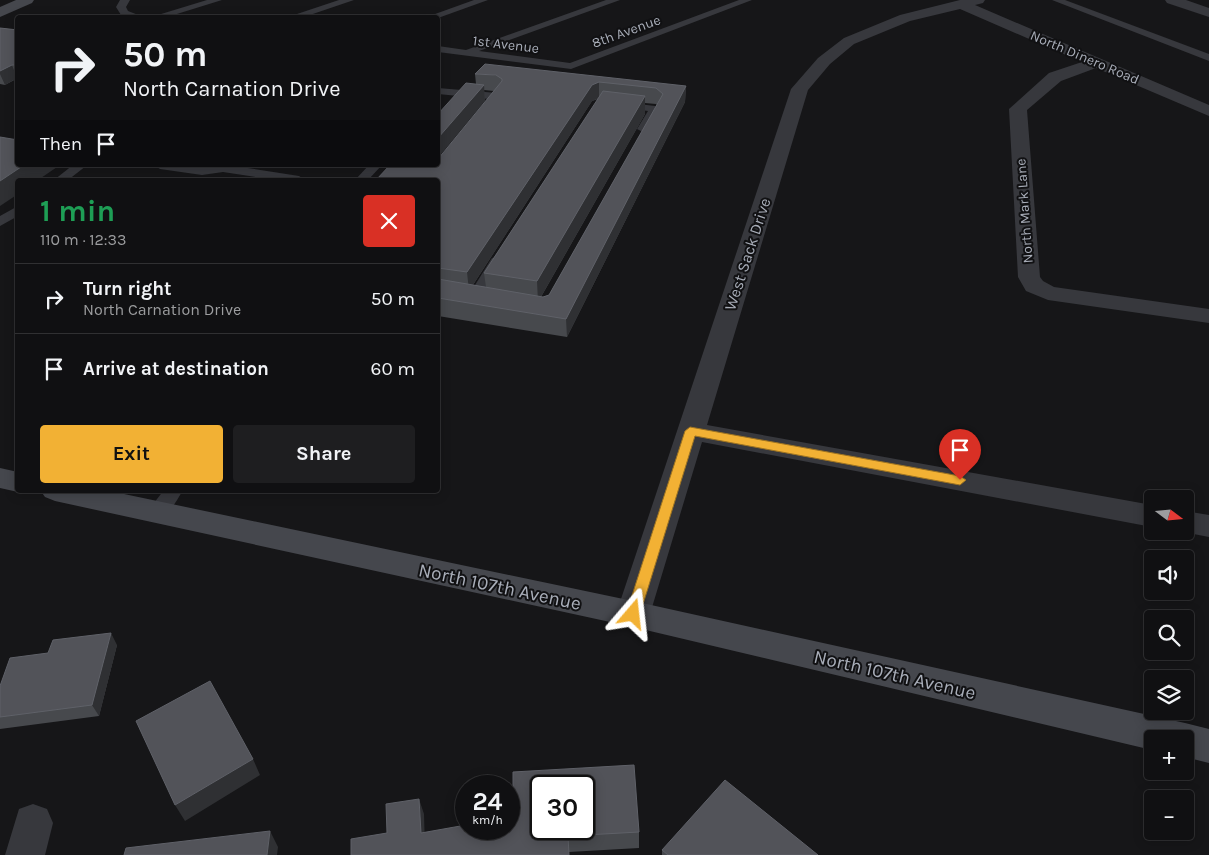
<!DOCTYPE html>
<html lang="en">
<head>
<meta charset="utf-8">
<style>
	body { margin:0; font-family:Karla,sans-serif; background:#1e1e20; color:#f1f3f6; height:100vh; display:flex; flex-direction:column; font-size:19px; white-space:nowrap }
	* { box-sizing:border-box; margin:0 }
	p { font-size:16px; color:#9c9d9f }
	.icon { flex:none; width:28px; height:28px; fill:none; stroke:currentColor; stroke-width:2; stroke-linecap:round; stroke-linejoin:round }
	.map { position:relative; flex:1; overflow:hidden }
	.side { position:absolute; left:15px; top:178px; width:425px; height:315px; display:flex; flex-direction:column; background:#101012; border-radius:5px; box-shadow:0 2px 12px #0003,0 0 0 1px #303032 }
	.side>* { flex:none }
	.top-card { position:absolute; left:15px; top:15px; width:425px; height:152px; border-radius:5px; box-shadow:0 2px 12px #0003,0 0 0 1px #303032; background:#101012; color:#f1f3f6; overflow:hidden }
	.needle { width:32px; rotate:106deg }
	.buttons { position:absolute; left:1144px; top:490px; display:grid; gap:10px }
	.buttons a { display:grid; place-items:center; width:50px; height:50px; border-radius:5px; background:#101012; box-shadow:0 2px 12px #0003,0 0 0 1px #303032; font-size:25px }
	.speed { position:absolute; left:455px; top:775px; display:flex; gap:10px; font-size:25px; font-weight:700; text-align:center }
	.speed>* { display:grid; place-content:center; width:65px; height:65px; border-radius:50%; background:#101012; box-shadow:0 2px 12px #0003,0 0 0 1px #303032; line-height:1 }
	.speed small { font-size:12px; font-weight:400 }
	.speed .limit { border:2px solid #111; border-radius:8px; background:#fff; color:#111 }
	.pin { position:absolute; display:grid; place-items:center; width:42px; height:42px; color:#fff; margin:-51px -21px; border-radius:50% 50% 50% 0; rotate:-45deg; box-shadow:0 0 5px #0007 }
	.pin .icon { rotate:45deg }
	.me { position:absolute; width:55px; margin:-28px; rotate:17deg; stroke-linejoin:round; filter:drop-shadow(0 0 4px #0008) }
	.turn { display:flex; align-items:center; gap:18px; height:105px; padding:0 25px; font-size:22px }
	.turn .icon { width:65px; height:65px; stroke-width:2.5 }
	.turn b { display:block; font-size:35px; line-height:42px }
	.then { display:flex; align-items:center; height:48px; padding:0 25px; background:#0003; gap:10px; font-size:19px }
	.round { display:grid; place-items:center; flex:none; width:52px; height:52px; border-radius:5px; background:#1e1e20 }
	.overview { display:flex; align-items:center; justify-content:space-between; height:85px; padding:0 25px }
	h1 { font-size:30px; font-weight:700; line-height:38px; color:#1e9e55 }
	.button { display:flex; gap:10px; margin-top:auto; padding:10px 25px }
	.button a { flex:1; height:58px; border-radius:5px; background:#f2b134; color:#111; font-size:20px; font-weight:700; line-height:58px; text-align:center }
	.button a+a { background:#1e1e20; color:#f1f3f6 }
	ul { padding:0; list-style:none }
	li { display:flex; align-items:center; gap:15px; height:70px; padding:0 25px; border-top:1px solid #303032 }
	li div { flex:1 }
	li b { display:block; font-size:19px }
	li em { font-style:normal }
	.map>svg:first-child { display:block }
	.lines { fill:none; stroke-linecap:round; stroke-linejoin:round }
	.service { fill:#37383d; fill-rule:evenodd }
	.minor { fill:#37383d; fill-rule:evenodd }
	.secondary { fill:#45474d; fill-rule:evenodd }
	.wall { fill:#47494d; fill-rule:evenodd }
	.shaded-wall { fill:#2f3033 }
	.building { fill:#525359; stroke:#5f6168; fill-rule:evenodd }
	.route { fill:#f2b134; stroke:#9d7322 }
	.labels { text-anchor:middle; stroke-width:4; stroke-linejoin:round; paint-order:stroke }
	.far-street-label { font-size:14px; fill:#a8adb8; stroke:#111113 }
	.street-label { font-size:16px; fill:#a8adb8; stroke:#111113 }
	.near-street-label { font-size:19px; fill:#a8adb8; stroke:#111113 }
</style>
</head>
<body>
<div class="map">
<svg width="1209" height="855" viewBox="0 0 1209 855">
	<rect width="100%" height="100%" fill="#161618"/>
	<g class="lines">
		<path class="service" d="M120,0H130L126,7L128,11L146,18H130L121,15L116,7Z
			M207,0H222L164,18H148Z
			M339,0H354L301,18H285Z
			M474,0H488L438,18H424Z
			M606,0H620L479,51L570,63L739,0H752L571,69L438,52V46L466,50Z
			M1052,0H1065L1209,54V61Z
			M438,88L497,93L502,96L491,110L487,111L481,108L489,99L438,94Z
			M622,102L655,106L661,109L647,131L643,132L637,129L648,111L618,107L616,105L618,103Z
			M73,165L86,166L68,180H54Z
			M154,165H186L202,167L228,165L299,176L305,180H275L223,172L202,175L160,169Z
			M369,165H382L368,180H355Z
			M18,206V216L0,226V216Z
			M497,257L502,258L504,261L481,298L479,301H469L467,298L490,261L492,258Z
			M164,490H183C176,502 166,522 150,517L147,512Z"/>
		<path class="minor" d="M960,0H985L983,3L975,5L1209,105V116L1096,68L1061,81L1027,110L1040,277L1043,281L1054,287L1209,309V323L1048,300L1026,291L1018,277L1009,109L1049,73L1082,62L960,9L910,21L854,44L830,64L808,90L707,425L1152,505V527L702,442L650,614L645,624L633,627L621,624L616,614L791,89L818,58L844,38L900,15Z
			M1165,0H1186L1209,8V17L1167,3Z
			M1185,511L1209,515V537L1178,531H1185Z
			M33,804L47,809L53,823L45,855H5L19,809Z"/>
		<path class="secondary" d="M16,0H34L32,3L0,17V7Z
			M0,468L18,472V490H26L18,492L0,488Z
			M40,490H105L633,601L1185,723L1209,729V763L1185,757V739H1152V750L633,627L55,501L45,497Z"/>
	</g>
	<path class="wall" d="M0,28L18,30V78L5,85L0,84Z
		M475,74L686,86L685,102L567,337L438,316V165L494,91L484,90L485,101L476,84ZM598,99L484,273L486,287L473,285L592,101ZM645,103L656,104L657,105L549,295L543,297H541L645,114Z
		M117,645L99,716L0,729V686L48,653Z
		M424,814V832H639V848L569,852L387,833Z
		M662,850L818,855H662Z"/>
	<path class="shaded-wall" d="M12,65L17,78L5,85L0,74V71Z
		M599,82V98L592,101L469,291L467,272L592,85Z
		M484,85L485,101L438,158V138Z
		M686,86L685,102L567,337L566,319Z
		M645,96V114L538,302L537,281Z
		M24,165H60L38,180H18V194L0,206V181Z
		M111,633L117,645L99,716L92,705Z
		M253,759L260,775L185,821L175,805Z
		M419,799L424,814L425,848L421,833Z
		M270,831L278,847L277,855H267Z"/>
	<path class="building" d="M0,28L18,30V65H12L0,71Z
		M485,64L686,86L566,319L438,298V279L543,297L549,295L663,94L656,88L599,82L592,85L467,272L438,268V180H376L390,165H438V159L502,81V79L496,75L475,74Z
		M466,83L484,85L438,138V114Z
		M603,91L645,96L537,281L484,273Z
		M0,137L18,140V165H24L0,181Z
		M111,633L92,705L0,717V686L10,658L48,653L53,640Z
		M210,681L253,759L175,805L136,721Z
		M634,765L639,832L568,836L569,855H351V839L387,833L386,804L419,799L421,833L466,825V829H509V817H513V772ZM541,786H584V829H541Z
		M725,780L818,855H668L662,850Z
		M270,831L267,855H124L126,848Z"/>
	<path class="route" d="M690,427L960,476L966,480L960,485L695,436L640,614L638,618L633,620L628,618L626,614L685,431Z"/>
	<g class="labels">
		<g class="far-street-label">
			<text transform="translate(626 31) rotate(-20)" y="5">8th Avenue</text>
			<text transform="translate(506 44) rotate(7)" y="5">1st Avenue</text>
			<text transform="translate(1085 57) rotate(23)" y="5">North Dinero Road</text>
			<text transform="translate(1024 211) rotate(-94)" y="5">North Mark Lane</text>
		</g>
		<g class="street-label">
			<text transform="translate(747 254) rotate(-72)" y="6">West Sack Drive</text>
		</g>
		<g class="near-street-label">
			<text transform="translate(500 586) rotate(12)" y="7">North 107th Avenue</text>
			<text transform="translate(895 674) rotate(13)" y="7">North 107th Avenue</text>
		</g>
	</g>
</svg>
<div class="buttons">
<a><svg class="needle" viewBox="-14 -14 28 28"><path d="M0-13l5 13h-10z" fill="#e53935"/><path d="M0 13l5-13h-10z" fill="#9c9d9f"/></svg></a>
<a><svg class="icon" aria-label="sound" viewBox="0 0 24 24"><path d="M4 9h4l5-4v14l-5-4H4zM17 9q2 3 0 6"/></svg></a>
<a><svg class="icon" aria-label="search" viewBox="0 0 24 24"><circle cx="10" cy="10" r="6"/><path d="M15 15l6 6"/></svg></a>
<a><svg class="icon" aria-label="layers" viewBox="0 0 24 24"><path d="M12 4l9 5-9 5-9-5zM3 14l9 5 9-5"/></svg></a>
<a>+</a>
<a>−</a>
</div>
<div class="speed"><div>24<small>km/h</small></div><div class="limit">30</div></div>
<div class="pin" style="left:960px;top:480px;background:#d93025"><svg class="icon" aria-label="arrive" viewBox="0 0 24 24"><path d="M6 21V4h12l-3 4 3 4H6"/></svg></div>
<svg class="me" style="left:633px;top:614px" viewBox="-20 -20 40 40"><path d="M0-17L14 15 0 8-14 15z" fill="#f2b134" stroke="#fff" stroke-width="4"/></svg>
<div class="top-card">
<div class="turn"><svg class="icon" aria-label="right" viewBox="0 0 24 24"><path d="M7 20v-9h11M14 6l5 5-5 5"/></svg><div><b>50 m</b>North Carnation Drive</div></div>
<div class="then">Then<svg class="icon" aria-label="arrive" viewBox="0 0 24 24"><path d="M6 21V4h12l-3 4 3 4H6"/></svg></div>
</div>
<section class="side">
<div class="overview"><div><h1>1 min</h1><p>110 m · 12:33</p></div><a class="round" style="background:#d93025;color:#fff"><svg class="icon" aria-label="close" viewBox="0 0 24 24"><path d="M6 6l12 12M18 6L6 18"/></svg></a></div>
<ul>
<li><svg class="icon" aria-label="right" viewBox="0 0 24 24"><path d="M7 20v-9h11M14 6l5 5-5 5"/></svg><div><b>Turn right</b><p>North Carnation Drive</p></div><em>50 m</em></li>
<li><svg class="icon" aria-label="arrive" viewBox="0 0 24 24"><path d="M6 21V4h12l-3 4 3 4H6"/></svg><div><b>Arrive at destination</b></div><em>60 m</em></li>
</ul>
<div class="button"><a>Exit</a><a>Share</a></div>
</section>
</div>
</body>
</html>
